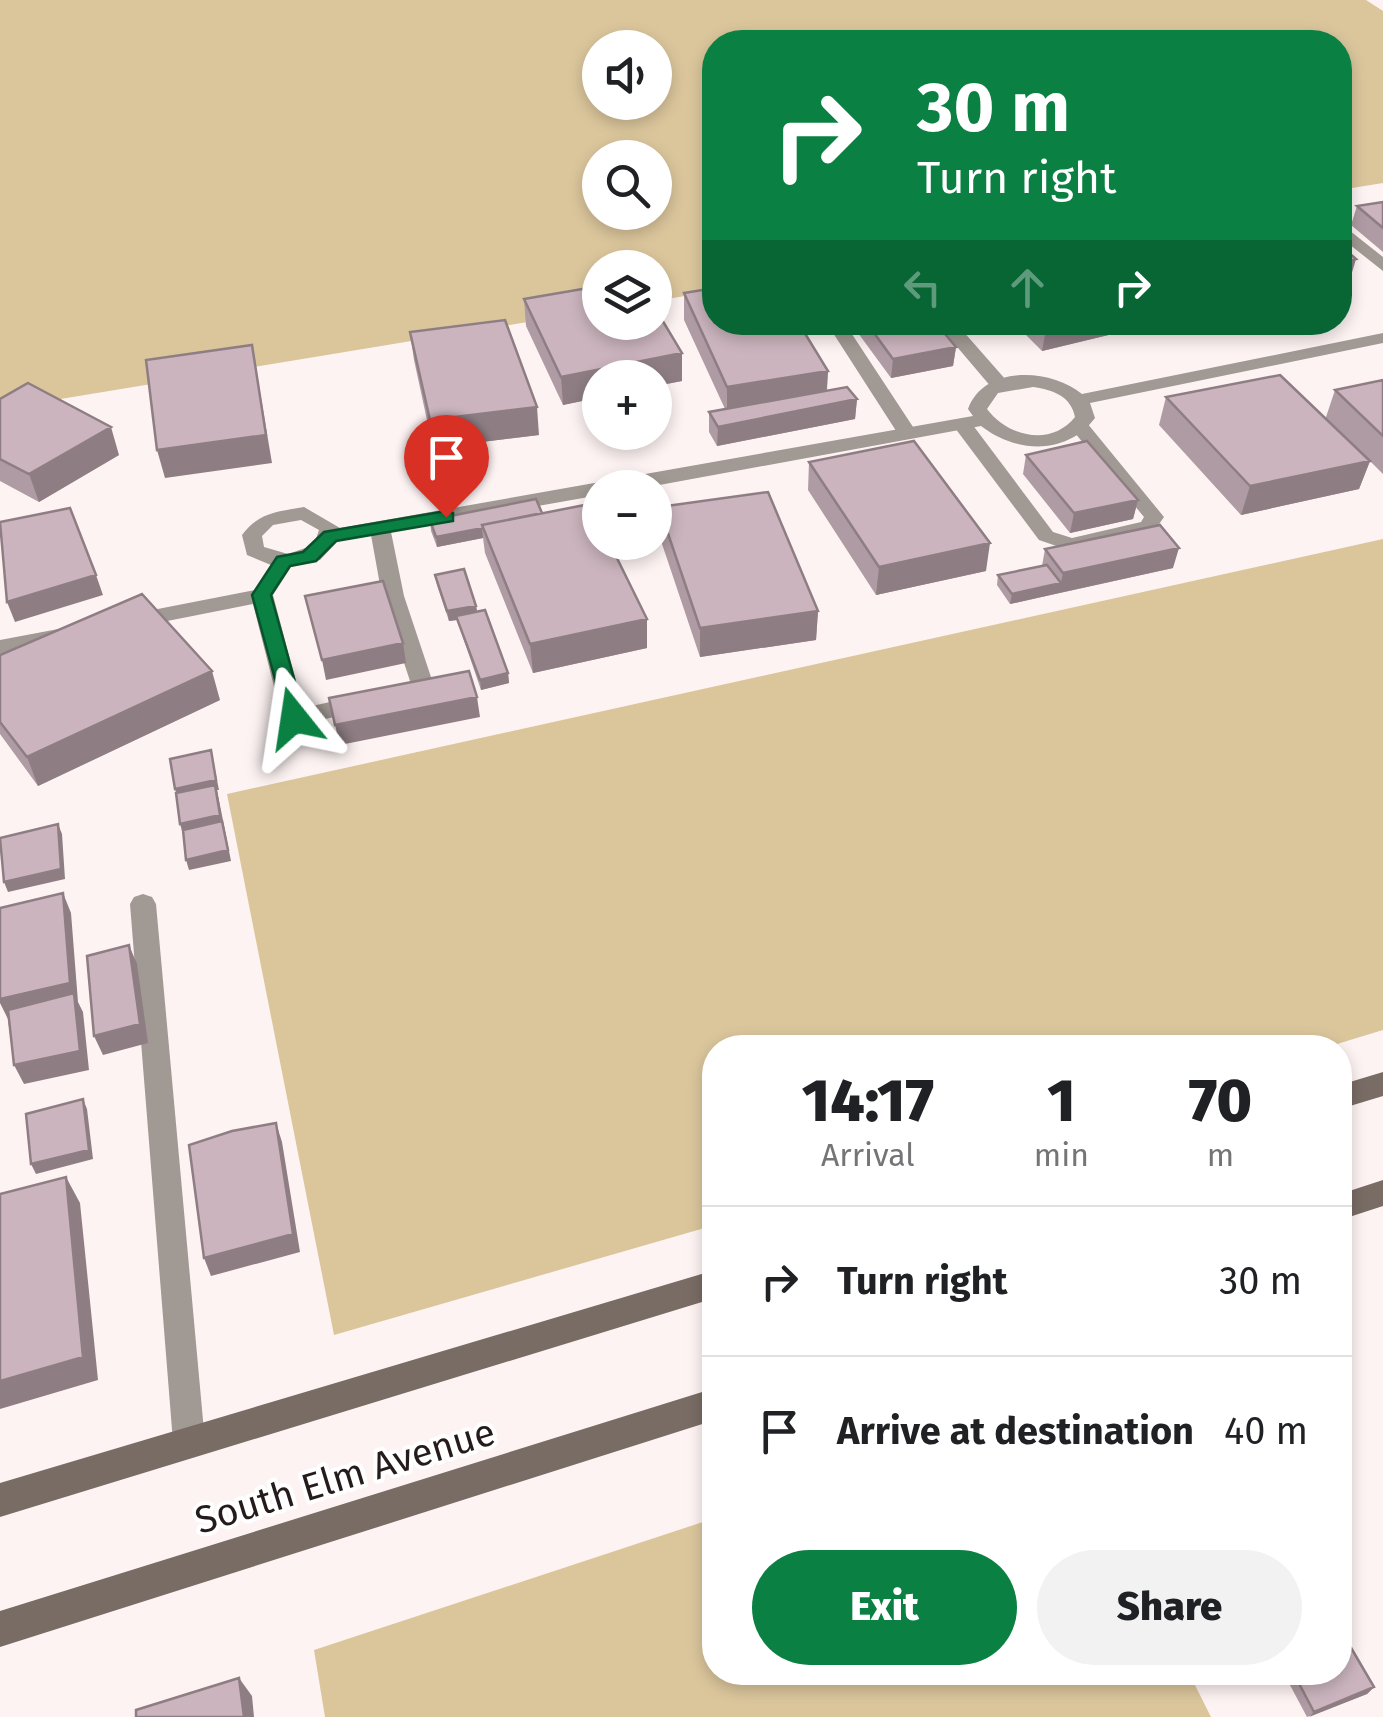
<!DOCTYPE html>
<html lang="en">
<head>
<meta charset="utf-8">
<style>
	body { margin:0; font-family:"Fira Sans",sans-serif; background:#f2f2f2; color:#202124; height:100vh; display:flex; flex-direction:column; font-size:38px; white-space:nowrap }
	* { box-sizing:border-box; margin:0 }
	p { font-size:32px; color:#757577 }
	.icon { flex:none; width:55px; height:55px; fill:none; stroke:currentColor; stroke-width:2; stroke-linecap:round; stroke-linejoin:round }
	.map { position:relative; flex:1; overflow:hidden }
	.sheet { position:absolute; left:702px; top:1035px; width:650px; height:650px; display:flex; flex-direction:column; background:#fff; border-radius:40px; box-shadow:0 5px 15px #0003 }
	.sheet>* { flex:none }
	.banner { position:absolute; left:702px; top:30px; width:650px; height:305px; border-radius:40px; box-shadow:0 5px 15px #0003; background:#0b8043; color:#fff; overflow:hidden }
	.controls { position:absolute; left:582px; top:30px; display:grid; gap:20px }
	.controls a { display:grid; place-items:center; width:90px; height:90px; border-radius:50%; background:#fff; box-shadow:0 5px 15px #0003; font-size:50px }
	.pin { position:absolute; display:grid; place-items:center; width:85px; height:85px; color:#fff; margin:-102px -42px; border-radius:50% 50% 50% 0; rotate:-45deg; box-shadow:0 0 10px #0007 }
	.pin .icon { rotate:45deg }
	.me { position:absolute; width:110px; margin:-55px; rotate:345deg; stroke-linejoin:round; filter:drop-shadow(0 0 8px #0008) }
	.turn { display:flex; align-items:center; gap:35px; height:210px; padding:0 50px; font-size:45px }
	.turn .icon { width:130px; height:130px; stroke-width:2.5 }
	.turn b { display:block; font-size:70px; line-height:85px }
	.lanes { display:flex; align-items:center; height:95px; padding:0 50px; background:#0003; justify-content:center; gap:50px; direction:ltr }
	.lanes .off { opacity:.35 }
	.eta { display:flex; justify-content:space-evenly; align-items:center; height:170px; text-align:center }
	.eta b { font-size:60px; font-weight:800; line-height:70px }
	.cta { display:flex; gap:20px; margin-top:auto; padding:20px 50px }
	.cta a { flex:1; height:115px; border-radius:60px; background:#0b8043; color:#fff; font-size:40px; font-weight:800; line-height:115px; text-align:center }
	.cta a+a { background:#f2f2f2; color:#202124 }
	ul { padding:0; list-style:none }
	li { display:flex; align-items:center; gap:30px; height:150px; padding:0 50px; border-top:2px solid #e0e0e0 }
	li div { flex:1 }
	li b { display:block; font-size:38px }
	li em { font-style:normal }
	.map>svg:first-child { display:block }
	.green { fill:#dbc69c; fill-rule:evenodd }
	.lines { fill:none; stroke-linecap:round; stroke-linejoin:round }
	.lane { fill:#a19993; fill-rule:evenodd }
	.street { fill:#a19993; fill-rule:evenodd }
	.secondary { fill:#796c65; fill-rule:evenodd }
	.wall { fill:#af9ba3 }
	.shaded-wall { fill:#8e7e84 }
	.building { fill:#cbb4bd; stroke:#8e7e84; stroke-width:2.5 }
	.route { fill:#0b8043; stroke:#07532c; stroke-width:2.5 }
	.labels { text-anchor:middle; stroke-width:8; stroke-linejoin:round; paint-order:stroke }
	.near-street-label { font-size:38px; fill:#241b1a; stroke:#fff }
</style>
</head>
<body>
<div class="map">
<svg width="1383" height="1717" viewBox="0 0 1383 1717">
	<rect width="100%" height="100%" fill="#fef3f3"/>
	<path class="green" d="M0,0H1366L1383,11V183L1340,190V42H715V291L655,301V268H600V310L0,409ZM600,48H655V102H600ZM600,158H655V212H600Z
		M1383,539V1030L1324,1048H715V1225L334,1335L227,794Z
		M715,1518V1672L1189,1673L1211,1717H325L314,1650Z"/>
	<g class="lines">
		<path class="lane" d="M826,322H844L917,433L914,437H900Z
			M936,322H955L1006,380V388H992Z
			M962,418L969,420L1053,532L1072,538L1141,522L1144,517L1070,427L1080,421L1087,423L1164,517L1155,530L1071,551L1039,540L952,424Z
			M143,894L152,897L156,904L205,1442L201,1453L189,1458L177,1453L173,1442L130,904L134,897Z"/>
		<path class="street" d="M1340,223L1383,257V271L1340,237Z
			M1383,333V343L1090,403L1095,418C1066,456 1016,453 981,426L643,488H600V495L391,532L404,596L435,689L424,697L294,726L282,718L253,604L127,629L116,622L127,615L255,590L271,565L247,555L242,535C259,512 277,512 304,507L340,528L973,416L968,409C984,365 1050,368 1082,394ZM1033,387C1053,390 1071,396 1075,417C1051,447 1008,437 987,409L998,393ZM301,520L319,530L314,545L288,554L264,547L262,536L273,525ZM371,535L382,596L411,684L303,708L273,595L291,567L320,560L338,541Z
			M69,627L80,634L77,639L0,654V640Z"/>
		<path class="secondary" d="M1383,1072V1096L1340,1109V1085Z
			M1383,1180V1206L1340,1220V1194Z
			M715,1270V1298L0,1517V1483Z
			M715,1388V1420L0,1647V1611Z"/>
	</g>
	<path class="wall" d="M1383,202V252L1351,225L1357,206Z
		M684,293L828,371L827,391L857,399L855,419L717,446L709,432V412L725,409L684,320Z
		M524,299L682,381L563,405L526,326Z
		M850,322H935L956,347L953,366L891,378Z
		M1013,322H1127L1125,331L1042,351Z
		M410,332L539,435L433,448L414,360Z
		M1383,380V474L1370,461L1359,489L1241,515L1159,425L1166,397L1326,417L1335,390Z
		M0,399L119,455L39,502L0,481Z
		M1026,455L1138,500L1133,519L1070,533L1023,474Z
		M809,462L986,571L876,595L808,490Z
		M659,507L818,611L816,640L700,657L659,535Z
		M542,513L647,619V648L533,673L485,553L483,538L437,547L431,531L430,520Z
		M1045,549L1173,568L1010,604L997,585L998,575L1042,566Z
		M435,575L476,606L477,611L508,673L509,683L481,690L457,620L449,621L437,585Z
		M0,655L220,700L38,786L0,734Z
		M1283,1672H1340L1374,1687L1367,1694L1307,1717Z"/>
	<path class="shaded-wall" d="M1356,259L1348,286L1340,287V262Z
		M1053,322H1127L1125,331L1042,351L1047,324Z
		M252,345L272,463L165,478L157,450Z
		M956,347L953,366L891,378L893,359Z
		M682,353V381L655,386V378H600V397L563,405L561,377Z
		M828,371L826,399L727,415V387Z
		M857,399L855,419L717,446L718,427Z
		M537,407L539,435L433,448L430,420Z
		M111,427L119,455L39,502L29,474Z
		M1370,461L1359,489L1241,515L1250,486Z
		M1138,500L1133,519L1070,533L1074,513Z
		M482,528L483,538L437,547L436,537Z
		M990,543L986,571L876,595L879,567Z
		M1179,548L1173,568L1059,593L1063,573Z
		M96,575L103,595L15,622L7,602Z
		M1061,583L1059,593L1010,604L1012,594Z
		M476,606L478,617L456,616L457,620L449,621L447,611Z
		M818,611L816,640L700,657V628Z
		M647,619V648L533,673L530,644Z
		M403,643L406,663L326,680L322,660Z
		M212,671L220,700L38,786L27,757Z
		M508,673L509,683L481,690L480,680Z
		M477,697L480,717L340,745L335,725Z
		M211,750L219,790H217L231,861L189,870L186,860L183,834L180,824L178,799L175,789Z
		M58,824L62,834L65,879L8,892L4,882Z
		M63,893L71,913L78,1002L83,1012L89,1070L24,1084L14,1065L8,1019L0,1003V999Z
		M129,945L137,964L148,1043L103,1055L94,1036Z
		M83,1099L87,1109L93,1159L36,1174L31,1164Z
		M276,1123L282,1142L300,1252L211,1276L204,1258Z
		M66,1177L80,1203L98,1380L0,1409V1381Z
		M239,1678L252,1696L254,1717H244Z
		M1374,1687L1367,1694L1309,1717L1314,1712Z"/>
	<path class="building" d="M1383,202V228L1357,206Z
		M1340,245L1356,259L1340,262Z
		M600,286V322H655V308L682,353L561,377L524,299Z
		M715,288V322H798L828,371L727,387L684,293Z
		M505,320L537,407L430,420L410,332Z
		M866,322H935L956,347L893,359Z
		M252,345L266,435L157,450L146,360Z
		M1280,375L1370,461L1250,486L1166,397Z
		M1383,380V436L1335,390Z
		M28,383L111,427L29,474L0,459V399Z
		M847,387L857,399L718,427L709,412Z
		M914,441L990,543L879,567L809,462Z
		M1087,441L1138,500L1074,513L1026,455Z
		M768,492L818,611L700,628L659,507Z
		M536,499L542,513L482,525L483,528L436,537L430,520Z
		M590,504L600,523V542H609L647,619L530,644L482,525Z
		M70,508L96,575L7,602L0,522Z
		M1160,525L1179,548L1063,573L1045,549Z
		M1047,565L1061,583L1012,594L998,575Z
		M464,569L476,606L447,611L435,575Z
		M383,581L403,643L322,660L305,596Z
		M142,594L212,671L27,757L0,722V655Z
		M485,610L508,673L480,680L456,616Z
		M469,671L477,697L335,725L329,698Z
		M211,750L216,780L175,789L170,759Z
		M215,785L220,815L180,824L176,793Z
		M222,821L228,850L186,860L183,830Z
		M58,824L61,869L4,882L0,838Z
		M63,893L70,983L0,999V908Z
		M129,945L140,1024L94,1036L87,956Z
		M74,993L80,1051L14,1065L8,1010Z
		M83,1099L89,1150L31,1164L26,1114Z
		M276,1123L293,1234L204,1258L189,1145L232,1131Z
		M66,1177L83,1357L0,1381V1194Z
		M1340,1629L1374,1687L1314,1712L1293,1672H1340Z
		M239,1678L244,1717H136V1710Z"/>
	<path class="route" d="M446,511L453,513V521L336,541L316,561L290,566L271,595L305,718L294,725L287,723L252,595L277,557L303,552L324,532Z"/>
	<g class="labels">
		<g class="near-street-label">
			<text transform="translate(345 1476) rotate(-17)" y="13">South Elm Avenue</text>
		</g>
	</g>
</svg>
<div class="controls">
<a><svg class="icon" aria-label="sound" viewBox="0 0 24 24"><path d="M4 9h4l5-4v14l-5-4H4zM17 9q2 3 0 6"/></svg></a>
<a><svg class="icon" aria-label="search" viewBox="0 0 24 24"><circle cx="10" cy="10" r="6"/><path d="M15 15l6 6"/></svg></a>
<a><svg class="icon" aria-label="layers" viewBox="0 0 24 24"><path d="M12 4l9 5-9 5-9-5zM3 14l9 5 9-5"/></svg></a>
<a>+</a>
<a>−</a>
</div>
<div class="pin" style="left:446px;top:517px;background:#d93025"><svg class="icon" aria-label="arrive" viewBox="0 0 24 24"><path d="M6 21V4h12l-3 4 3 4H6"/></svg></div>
<svg class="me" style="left:294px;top:718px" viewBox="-20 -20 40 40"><path d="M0-17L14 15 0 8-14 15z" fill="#0b8043" stroke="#fff" stroke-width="4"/></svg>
<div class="banner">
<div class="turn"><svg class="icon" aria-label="right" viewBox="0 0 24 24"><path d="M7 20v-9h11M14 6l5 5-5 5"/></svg><div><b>30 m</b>Turn right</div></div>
<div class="lanes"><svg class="icon off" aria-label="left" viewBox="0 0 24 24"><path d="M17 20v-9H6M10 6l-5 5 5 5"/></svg><svg class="icon off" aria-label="ahead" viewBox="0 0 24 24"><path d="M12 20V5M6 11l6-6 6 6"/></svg><svg class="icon" aria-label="right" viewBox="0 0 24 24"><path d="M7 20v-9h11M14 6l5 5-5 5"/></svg></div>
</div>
<section class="sheet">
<div class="eta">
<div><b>14:17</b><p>Arrival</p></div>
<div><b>1</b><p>min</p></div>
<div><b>70</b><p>m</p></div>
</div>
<ul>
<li><svg class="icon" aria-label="right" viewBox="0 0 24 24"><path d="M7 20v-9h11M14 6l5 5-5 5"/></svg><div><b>Turn right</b></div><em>30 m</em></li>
<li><svg class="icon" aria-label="arrive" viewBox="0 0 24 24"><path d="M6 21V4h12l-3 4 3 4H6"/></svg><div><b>Arrive at destination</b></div><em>40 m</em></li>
</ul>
<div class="cta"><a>Exit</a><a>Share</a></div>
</section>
</div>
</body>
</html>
